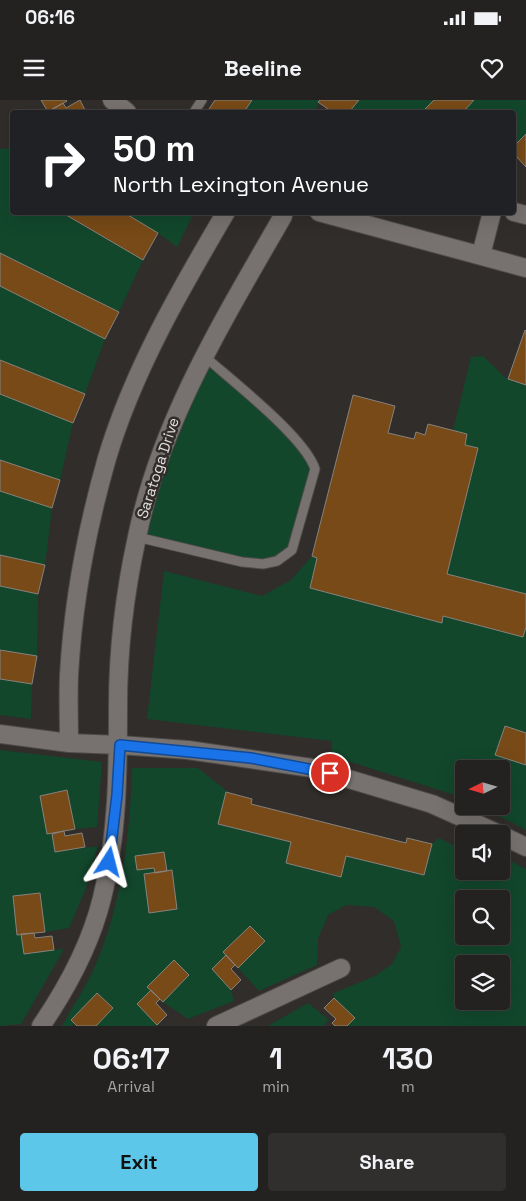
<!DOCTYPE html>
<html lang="en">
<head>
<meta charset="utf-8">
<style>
	body { margin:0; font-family:"Space Grotesk",sans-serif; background:#302f2d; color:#f1f3f6; height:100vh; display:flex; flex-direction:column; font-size:19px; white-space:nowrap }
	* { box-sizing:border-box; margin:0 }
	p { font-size:16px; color:#a3a4a5 }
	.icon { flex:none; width:28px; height:28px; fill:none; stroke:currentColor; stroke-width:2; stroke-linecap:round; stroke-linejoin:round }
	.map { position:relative; height:926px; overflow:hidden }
	.sheet { display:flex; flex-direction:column; background:#242220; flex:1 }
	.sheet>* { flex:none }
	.top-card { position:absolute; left:10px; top:10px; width:506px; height:105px; border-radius:5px; box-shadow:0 5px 20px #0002,0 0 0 1px #413f3e; background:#202124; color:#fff; overflow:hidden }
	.needle { width:32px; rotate:265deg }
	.tools { position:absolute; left:455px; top:660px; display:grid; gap:10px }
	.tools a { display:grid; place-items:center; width:55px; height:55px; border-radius:5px; background:#242220; box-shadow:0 5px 20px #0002,0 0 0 1px #413f3e; font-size:25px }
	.pin { position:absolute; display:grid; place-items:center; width:42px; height:42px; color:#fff; margin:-21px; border:2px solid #fff; border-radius:50%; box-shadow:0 1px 5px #0007 }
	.me { position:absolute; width:55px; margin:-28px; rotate:9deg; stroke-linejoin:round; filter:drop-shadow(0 0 4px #0008) }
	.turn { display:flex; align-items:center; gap:18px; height:105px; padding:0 20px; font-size:22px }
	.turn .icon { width:65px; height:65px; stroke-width:2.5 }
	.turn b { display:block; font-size:35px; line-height:42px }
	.eta { display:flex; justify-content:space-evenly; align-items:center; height:85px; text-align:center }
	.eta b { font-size:30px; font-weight:800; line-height:35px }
	.cta { display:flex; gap:10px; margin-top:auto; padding:10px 20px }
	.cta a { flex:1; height:58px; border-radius:5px; background:#5cc7e8; color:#111; font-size:20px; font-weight:800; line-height:58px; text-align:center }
	.cta a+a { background:#302f2d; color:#f1f3f6 }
	.status { display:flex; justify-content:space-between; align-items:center; height:35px; padding:0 25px; background:#242220; direction:ltr }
	.status svg { height:14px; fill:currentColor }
	header { display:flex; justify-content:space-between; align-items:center; height:65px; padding:0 20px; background:#242220; font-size:22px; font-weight:800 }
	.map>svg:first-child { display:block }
	.green { fill:#12472c; fill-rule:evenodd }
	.building { fill:#774a17; stroke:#86827e }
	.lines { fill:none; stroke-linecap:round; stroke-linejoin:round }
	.lane-casing { stroke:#4d4a48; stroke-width:11 }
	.street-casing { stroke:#4d4a48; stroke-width:20 }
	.lane { stroke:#77726f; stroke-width:9 }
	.street { stroke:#77726f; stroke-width:18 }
	.route-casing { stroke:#114b97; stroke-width:12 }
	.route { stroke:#1a73e8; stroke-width:9 }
	.labels { text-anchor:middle; stroke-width:5; stroke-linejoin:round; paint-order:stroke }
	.street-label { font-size:15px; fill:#e2dfde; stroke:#302d2a }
</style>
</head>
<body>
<div class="status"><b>06:16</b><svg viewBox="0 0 49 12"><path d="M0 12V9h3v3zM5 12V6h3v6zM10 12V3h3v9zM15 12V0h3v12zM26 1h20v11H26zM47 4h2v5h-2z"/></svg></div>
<header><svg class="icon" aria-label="menu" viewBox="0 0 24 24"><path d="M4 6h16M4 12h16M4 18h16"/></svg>Beeline<svg class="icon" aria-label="heart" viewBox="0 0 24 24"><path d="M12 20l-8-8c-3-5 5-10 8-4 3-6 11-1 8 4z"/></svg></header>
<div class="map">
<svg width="526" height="926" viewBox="0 0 526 926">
	<rect width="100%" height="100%" fill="#302d2a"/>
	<path class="green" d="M252,0H320L314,12H244Z
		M359,0H434L422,12H349Z
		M474,0H526V34L514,46V12H463Z
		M12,48V112L61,113L143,160L119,212L0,153V49Z
		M123,113H194L177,147L158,133Z
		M0,186L105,239L85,294L0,260Z
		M203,255L288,332L315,369L292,450L263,464L137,437Z
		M483,256L507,279L526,285V494L447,474L478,349L465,345L467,334L453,331L471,257Z
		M0,294L73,323L60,380L0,360Z
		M0,391L52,408L45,465L0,455Z
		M312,456L317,458L310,488L441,522L443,516L523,537L526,527V633L505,626L496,654L526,665V730L480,706H501V669H464V698L332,656V641L147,619L164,471L262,496L291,480Z
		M0,486L38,494L37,556L0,550Z
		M0,579L32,584L31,619L0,615Z
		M0,650L102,662L97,727L75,729L67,691L40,696L47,734H52L55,752L98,746L86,788L69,828L45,832L40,793L13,796L17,835L21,834L24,853L64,849L21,924L0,926Z
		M132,668H198L291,742L286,763L346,756L424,775L432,744L439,738L453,745L464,736V771H501V756L526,769V926H347L354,918L334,898V893L375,876L392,864L401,847L394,821L374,807L346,805L328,815L318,839L317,865L259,891L238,868L265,841L250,826L223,852L226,855L212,869L231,890L234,901L188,919L163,902L189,875L174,860L148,887L151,890L157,926H96L113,908L97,893L71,920L75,923L72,926H62C73,906 86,887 95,866C122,804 130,735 132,668ZM464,799H501V836H464ZM464,864H501V901H464Z
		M308,903L329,920L323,926H268Z"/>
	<path class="building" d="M41,0H66L67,1L48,12Z
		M80,0L86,12H54L52,9L63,3L66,8Z
		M215,0H252L244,12H207Z
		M320,0H359L349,12H332L318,2Z
		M434,0H474L463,12H422Z
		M526,34V67L514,54V46Z
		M61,112H123L158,133L143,160Z
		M0,153L119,212L105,239L0,186Z
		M525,230L526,231V285L508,279Z
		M0,260L85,294L73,323L0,294Z
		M353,295L395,306L388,333L414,339L416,332L425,335L428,324L467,334L465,345L478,348L447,474L526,494V527L523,537L443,516L442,523L310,488L317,458L312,456Z
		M0,360L60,380L52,408L0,391Z
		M0,455L45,465L38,494L0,486Z
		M0,550L37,556L32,584L0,579Z
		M505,626L526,633V665L495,655Z
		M67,690L75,729L47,734L40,696Z
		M226,692L252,699L251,704L406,743L407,738L432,744L424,775L346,756L341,777L286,763L291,742L218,724Z
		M64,731L65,736L82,733L85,747L55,752L52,734Z
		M164,752L167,771L155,773L154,768L137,770L135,756Z
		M172,770L177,809L149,813L144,774Z
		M40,793L45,832L17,835L13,796Z
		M250,826L265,841L238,868L223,852Z
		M34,833L35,838L52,836L54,850L24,854L21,834Z
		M226,855L235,865L231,869L241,880L231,890L212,869Z
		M174,860L189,875L163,902L147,887Z
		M151,890L160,899L156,903L167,915L157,925L137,904Z
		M97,893L113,908L96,926H77L71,920Z
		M334,898L355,918L347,926H335L332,923L336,919L324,908Z"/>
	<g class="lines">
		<g class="lane-casing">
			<path id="lane" d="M194,12L202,0
				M137,437L242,462L263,464L277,461L292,450L315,369C305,337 231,280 203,255"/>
		</g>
		<g class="street-casing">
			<path id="street" d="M112,0L127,12
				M319,112L526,168
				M514,112L526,115
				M481,155L492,112
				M0,634L69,643L120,645L188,650L312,668L432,704L499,734
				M69,643C69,621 68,598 69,575C73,503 87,428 107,358C133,271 180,190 226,112
				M501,735L526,747
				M41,926C67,888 91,843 102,798C118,735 118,669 118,605C118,549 125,492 137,437C161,320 224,219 283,116
				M216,926L341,868"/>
		</g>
		<use href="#lane" class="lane"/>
		<use href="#street" class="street"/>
	</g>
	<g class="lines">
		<g class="route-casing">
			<path id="route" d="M109,762L117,695L120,645L251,658L330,673"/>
		</g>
		<use href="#route" class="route"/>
	</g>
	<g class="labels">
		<g class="street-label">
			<text transform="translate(158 368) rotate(-72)" y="5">Saratoga Drive</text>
		</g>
	</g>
</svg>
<div class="tools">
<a><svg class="needle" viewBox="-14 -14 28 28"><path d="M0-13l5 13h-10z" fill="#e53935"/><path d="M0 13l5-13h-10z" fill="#a3a4a5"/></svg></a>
<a><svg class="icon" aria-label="sound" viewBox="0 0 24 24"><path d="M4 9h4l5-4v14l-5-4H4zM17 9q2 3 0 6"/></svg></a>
<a><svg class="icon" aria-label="search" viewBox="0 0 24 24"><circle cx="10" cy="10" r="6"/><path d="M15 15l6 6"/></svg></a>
<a><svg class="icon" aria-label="layers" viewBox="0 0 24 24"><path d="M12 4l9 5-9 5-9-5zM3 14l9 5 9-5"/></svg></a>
</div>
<div class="pin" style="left:330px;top:673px;background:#d93025"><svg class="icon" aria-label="arrive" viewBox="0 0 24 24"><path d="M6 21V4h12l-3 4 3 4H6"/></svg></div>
<svg class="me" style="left:109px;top:762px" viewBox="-20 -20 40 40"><path d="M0-17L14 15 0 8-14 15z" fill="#1a73e8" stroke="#fff" stroke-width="4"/></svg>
<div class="top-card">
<div class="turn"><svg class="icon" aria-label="right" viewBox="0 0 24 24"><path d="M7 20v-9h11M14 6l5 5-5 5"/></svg><div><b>50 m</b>North Lexington Avenue</div></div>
</div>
</div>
<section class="sheet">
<div class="eta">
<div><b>06:17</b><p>Arrival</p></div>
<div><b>1</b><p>min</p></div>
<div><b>130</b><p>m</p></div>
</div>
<div class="cta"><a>Exit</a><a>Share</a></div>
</section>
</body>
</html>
